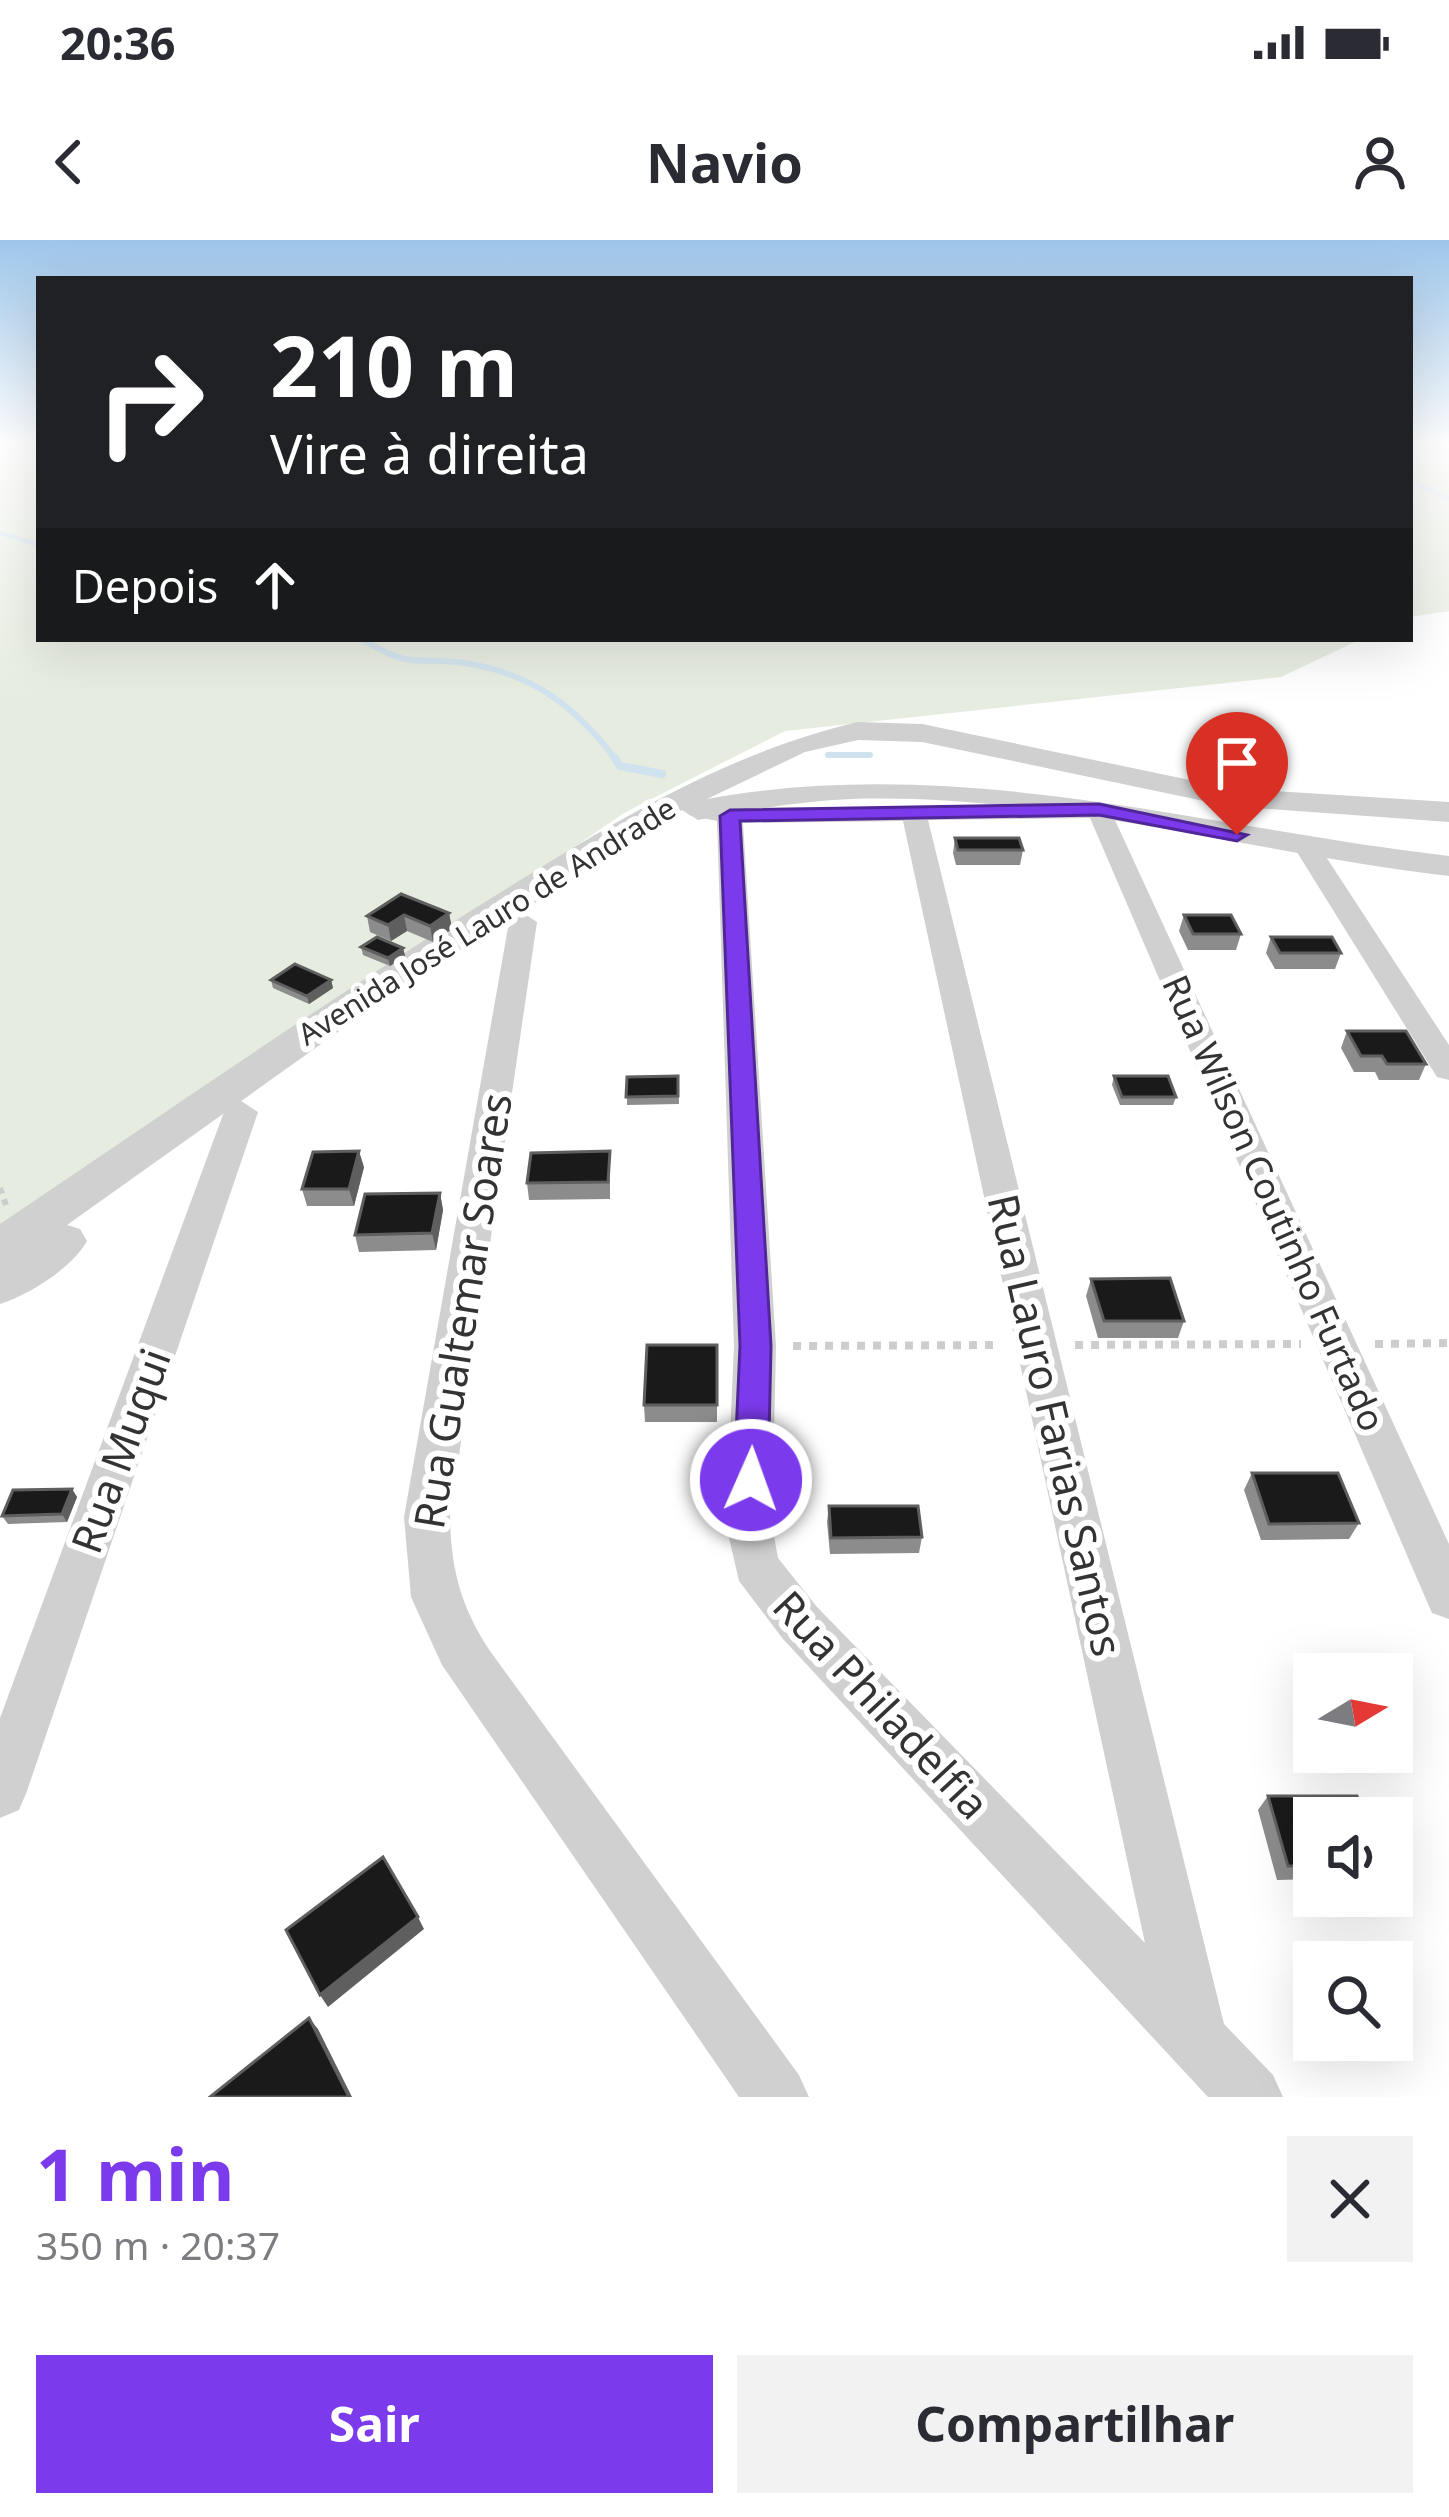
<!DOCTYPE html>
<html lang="pt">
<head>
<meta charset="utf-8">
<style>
	body { margin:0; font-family:"Noto Sans",sans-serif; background:#f2f2f3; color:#2b2b33; height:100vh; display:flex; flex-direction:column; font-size:45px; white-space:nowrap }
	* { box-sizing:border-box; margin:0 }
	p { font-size:39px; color:#7c7c81 }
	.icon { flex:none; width:66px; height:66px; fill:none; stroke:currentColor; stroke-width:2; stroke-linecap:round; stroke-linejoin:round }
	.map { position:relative; height:1857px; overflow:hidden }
	.side { display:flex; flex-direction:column; background:#fff; flex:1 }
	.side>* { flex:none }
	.guide { position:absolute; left:36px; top:36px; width:1377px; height:366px; border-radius:0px; box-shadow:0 12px 48px #0002; background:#202124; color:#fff; overflow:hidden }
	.needle { width:78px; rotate:80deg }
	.buttons { position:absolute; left:1293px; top:1413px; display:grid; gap:24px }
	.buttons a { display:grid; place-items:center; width:120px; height:120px; border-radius:0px; background:#fff; box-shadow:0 12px 48px #0002; font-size:60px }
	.pin { position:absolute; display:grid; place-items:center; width:102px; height:102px; color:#fff; margin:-123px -51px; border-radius:50% 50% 50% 0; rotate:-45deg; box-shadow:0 0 12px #0007 }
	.pin .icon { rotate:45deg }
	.me { position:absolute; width:132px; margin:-66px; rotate:2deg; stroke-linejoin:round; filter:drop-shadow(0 0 9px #0008) }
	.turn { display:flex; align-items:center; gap:42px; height:252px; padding:0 36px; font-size:54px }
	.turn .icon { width:156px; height:156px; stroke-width:2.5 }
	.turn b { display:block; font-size:84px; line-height:102px }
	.then { display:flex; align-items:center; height:114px; padding:0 36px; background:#0003; gap:24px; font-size:45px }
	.round { display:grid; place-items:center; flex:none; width:126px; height:126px; border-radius:0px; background:#f2f2f3 }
	.summary { display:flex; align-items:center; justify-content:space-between; height:204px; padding:0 36px }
	h1 { font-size:72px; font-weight:700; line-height:90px; color:#7c3aed }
	.action { display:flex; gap:24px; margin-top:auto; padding:24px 36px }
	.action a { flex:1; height:138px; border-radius:0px; background:#7c3aed; color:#fff; font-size:48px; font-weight:700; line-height:138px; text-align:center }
	.action a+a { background:#f2f2f3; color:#2b2b33 }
	.status { display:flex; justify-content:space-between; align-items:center; height:84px; padding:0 60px; background:#fff; direction:ltr }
	.status svg { height:33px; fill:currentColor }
	header { display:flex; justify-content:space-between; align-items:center; height:156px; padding:0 36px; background:#fff; font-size:54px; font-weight:700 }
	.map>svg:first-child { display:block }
	.green { fill:#e6ecdf }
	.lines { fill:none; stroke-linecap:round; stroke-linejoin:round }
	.stream-far2 { stroke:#cfe2ee; stroke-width:4.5 }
	.stream-far1 { stroke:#cfe2ee; stroke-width:6 }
	.stream { stroke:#cfe2ee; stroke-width:8 }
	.path-far1 { stroke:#cdcdcd; stroke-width:6; stroke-dasharray:6 6; stroke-linecap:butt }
	.path { stroke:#cdcdcd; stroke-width:8; stroke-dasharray:8 8; stroke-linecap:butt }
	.minor { fill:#d0d0d0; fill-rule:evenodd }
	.tertiary { fill:#d0d0d0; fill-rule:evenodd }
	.wall { fill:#8c8c8c }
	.shaded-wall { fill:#5f5f5f }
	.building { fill:#1a1a1a; stroke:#5f5f5f; stroke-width:3 }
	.route { fill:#7c3aed; stroke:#51269a; stroke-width:3 }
	.labels { text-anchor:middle; stroke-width:12; stroke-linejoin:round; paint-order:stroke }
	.far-street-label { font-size:30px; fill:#333; stroke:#fff }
	.street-label { font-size:36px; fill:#333; stroke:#fff }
	.near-street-label { font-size:42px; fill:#333; stroke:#fff }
</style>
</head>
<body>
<div class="status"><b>20:36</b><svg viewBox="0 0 49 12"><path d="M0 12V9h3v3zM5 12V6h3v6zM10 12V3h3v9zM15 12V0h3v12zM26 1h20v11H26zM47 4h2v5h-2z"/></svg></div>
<header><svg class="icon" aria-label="back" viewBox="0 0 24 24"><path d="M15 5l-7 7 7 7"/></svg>Navio<svg class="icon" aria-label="person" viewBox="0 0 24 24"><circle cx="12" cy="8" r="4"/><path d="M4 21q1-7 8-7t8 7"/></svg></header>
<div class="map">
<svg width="1449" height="1857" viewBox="0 0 1449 1857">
	<rect width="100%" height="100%" fill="#fff"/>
	<path class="green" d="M0,204H39V399H1361L1281,437L785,491L624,573L0,999Z
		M1410,204H1449V371L1410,377Z"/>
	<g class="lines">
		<path class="stream-far2" d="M1410,240L1449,259
			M0,293L39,305"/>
		<path class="stream-far1" d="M362,399C415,432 416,415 470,424C535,435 578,469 616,520
			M828,515H870"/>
		<path class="stream" d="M614,517L620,526L662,534"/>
		<path class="path-far1" d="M0,948L6,965"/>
		<path class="path" d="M1375,1104L1449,1103
			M1075,1105L1301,1104
			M793,1106L1001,1105"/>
		<path class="minor" d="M698,562L730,568L1108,565L1449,1304V1379L1432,1373L1425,1357L1090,578L928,580L1224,1784L1273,1835L1283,1857H1208L783,1399L739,1341L726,1285L734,1106L717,581L689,575L685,570ZM903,581L1145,1703L817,1367L778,1318L772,1285L776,1106L743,583Z
			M1308,601L1317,603L1449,805V840L1437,837L1295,609Z
			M523,673L537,682L450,1277C451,1330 461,1367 490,1411L799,1835L809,1857H739L442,1425L411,1357L404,1277L509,682Z
			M241,861L258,872L27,1551L19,1570L0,1578V1478L224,872Z"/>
		<path class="tertiary" d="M858,482L922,484L1228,548L1449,562V582L1228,566L922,502L858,500L805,512L707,559C958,513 1201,587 1449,616V636C1251,613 1052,553 852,559C800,561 749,570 698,580L682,570L397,750L67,985L80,989L87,1001C72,1028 29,1055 0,1064V984C156,879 310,772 469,672C593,595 714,516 858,482Z"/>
	</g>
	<path class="wall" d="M955,598L1023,610L1020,625H956L953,613Z
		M449,673L452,689L433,702L407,691L391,701L370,692L367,676Z
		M1184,675L1241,694L1236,710H1188L1179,691Z
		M1271,697L1341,713L1335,729H1275L1266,713Z
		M361,707L403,708L405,716L390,726L363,715Z
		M271,740H331L333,748L309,764L273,748Z
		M1347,791L1426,824L1419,840H1379L1375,832H1354L1341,808Z
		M678,836L679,864L627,865V837Z
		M1114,836L1176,857L1173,865H1120L1112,845Z
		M610,911V959L529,960L527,943Z
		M364,927L354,966H307L302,949Z
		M440,953L443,970L436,1010L359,1012L355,995Z
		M1091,1039L1184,1081L1178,1098H1098L1086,1056Z
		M717,1105V1182H645L644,1165Z
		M1252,1233L1359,1283L1349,1299L1261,1300L1244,1250Z
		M72,1249L77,1257L67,1282L8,1284L2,1276Z
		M829,1266L922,1297L919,1313L830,1314L827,1282Z
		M1268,1556L1314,1578V1639L1277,1640L1258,1570Z"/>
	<path class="shaded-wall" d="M449,673L452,689L433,702L430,686Z
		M404,675L407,691L391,701L388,685Z
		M403,708L405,716L390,726L388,718Z
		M331,740L333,748L309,764L307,756Z
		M359,911L364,927L354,966L349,949Z
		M440,953L443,970L436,1010L432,993Z
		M72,1249L77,1257L67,1282L62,1274Z
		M418,1677L424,1689L328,1767L320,1755Z
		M309,1778L318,1789L352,1857H349Z"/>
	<path class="building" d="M955,598H1019L1023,610H958Z
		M401,654L449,673L430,686L404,675L388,685L367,676Z
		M1184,675H1231L1241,694H1193Z
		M377,697L403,708L388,718L361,707Z
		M1271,697H1332L1341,713H1280Z
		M295,724L331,740L307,756L271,740Z
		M1347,791H1406L1426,824H1387L1382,816H1361Z
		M678,836V856L626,857L627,837Z
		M1114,836H1168L1176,857H1122Z
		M359,911L349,949H302L313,912Z
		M610,911L608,942L527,943L531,913Z
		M440,953L432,993L355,995L365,954Z
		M1170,1038L1184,1081H1104L1091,1039Z
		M647,1105H717V1165H644Z
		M1252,1233H1338L1359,1283L1269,1284Z
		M72,1249L62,1274L2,1276L13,1250Z
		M829,1266H918L922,1297L831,1298Z
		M1268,1556H1357L1365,1578H1314V1626H1288Z
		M383,1617L418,1677L320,1755L286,1690Z
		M309,1778L349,1857H210Z"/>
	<linearGradient id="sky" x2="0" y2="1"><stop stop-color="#9ec6ea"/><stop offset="0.44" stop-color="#fff"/><stop offset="1" stop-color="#fff" stop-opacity="0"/></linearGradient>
	<rect width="1449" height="464" fill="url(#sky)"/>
	<path class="route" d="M1099,564L1247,595L1237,601L1099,575L740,581L771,1106L768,1240L763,1251L751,1255L739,1251L734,1240L740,1106L720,576L730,570Z"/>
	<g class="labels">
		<g class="far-street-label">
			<text transform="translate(487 682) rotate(-32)" y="10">Avenida José Lauro de Andrade</text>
		</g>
		<g class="street-label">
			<text transform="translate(1274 963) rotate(66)" y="13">Rua Wilson Coutinho Furtado</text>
		</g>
		<g class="near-street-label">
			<text transform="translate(463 1071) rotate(-81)" y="15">Rua Gualtemar Soares</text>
			<text transform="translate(1055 1185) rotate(77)" y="15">Rua Lauro Farias Santos</text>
			<text transform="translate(121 1211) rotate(-70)" y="15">Rua Muqui</text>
			<text transform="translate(881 1465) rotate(47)" y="15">Rua Philadelfia</text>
		</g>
	</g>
</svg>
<div class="buttons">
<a><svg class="needle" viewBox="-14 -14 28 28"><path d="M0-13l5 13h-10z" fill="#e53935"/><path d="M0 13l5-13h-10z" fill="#7c7c81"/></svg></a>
<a><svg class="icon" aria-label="sound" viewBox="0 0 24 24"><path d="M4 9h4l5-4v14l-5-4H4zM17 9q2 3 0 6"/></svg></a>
<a><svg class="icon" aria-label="search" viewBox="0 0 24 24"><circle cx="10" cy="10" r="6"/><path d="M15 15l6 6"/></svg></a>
</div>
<div class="pin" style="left:1237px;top:595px;background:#d93025"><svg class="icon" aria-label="arrive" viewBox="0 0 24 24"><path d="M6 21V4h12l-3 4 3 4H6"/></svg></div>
<svg class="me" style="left:751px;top:1240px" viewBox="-20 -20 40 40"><circle r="17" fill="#7c3aed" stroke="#fff" stroke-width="3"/><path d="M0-11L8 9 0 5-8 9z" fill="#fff"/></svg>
<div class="guide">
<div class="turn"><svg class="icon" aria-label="right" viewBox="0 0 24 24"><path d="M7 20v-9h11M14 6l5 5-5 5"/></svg><div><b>210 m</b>Vire à direita</div></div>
<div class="then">Depois<svg class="icon" aria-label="ahead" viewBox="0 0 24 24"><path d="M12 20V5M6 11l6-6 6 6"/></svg></div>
</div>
</div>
<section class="side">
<div class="summary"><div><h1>1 min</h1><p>350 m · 20:37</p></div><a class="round"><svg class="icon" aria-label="close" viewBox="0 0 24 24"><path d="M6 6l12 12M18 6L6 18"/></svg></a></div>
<div class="action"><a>Sair</a><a>Compartilhar</a></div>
</section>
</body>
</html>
